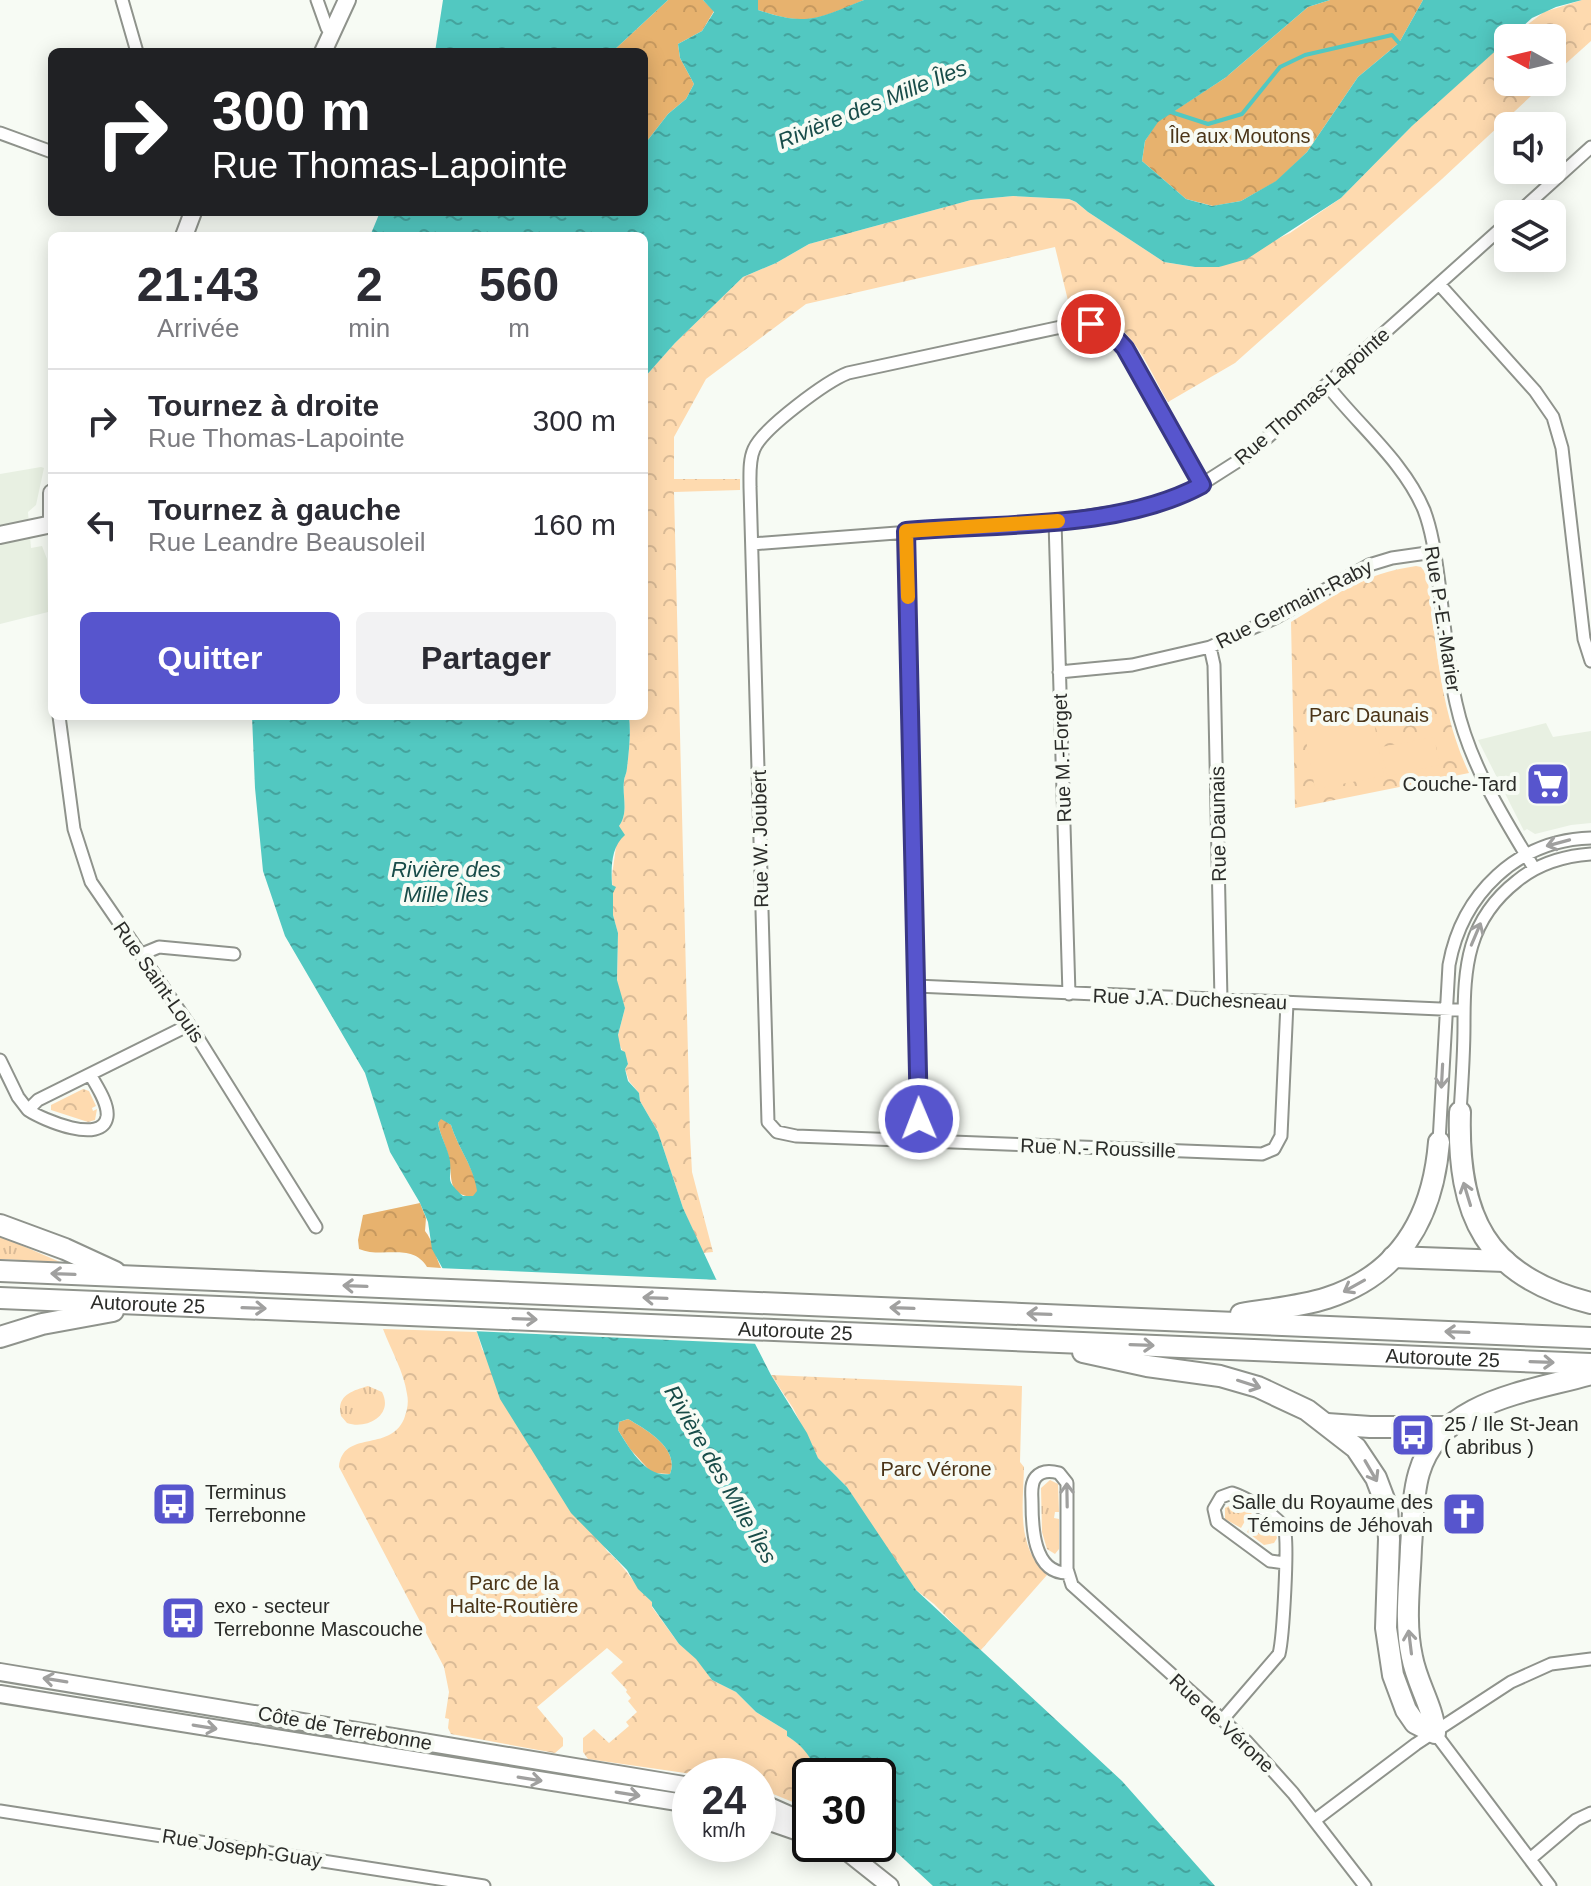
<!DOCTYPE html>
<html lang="fr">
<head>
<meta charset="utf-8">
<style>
	body { margin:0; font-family:Helvetica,sans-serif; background:#f2f2f3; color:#2b2b33; height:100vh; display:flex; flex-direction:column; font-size:30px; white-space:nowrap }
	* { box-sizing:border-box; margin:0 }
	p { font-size:26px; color:#7c7c81 }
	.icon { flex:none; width:44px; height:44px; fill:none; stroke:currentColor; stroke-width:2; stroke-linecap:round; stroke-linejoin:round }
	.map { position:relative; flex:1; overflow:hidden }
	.sheet { position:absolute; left:48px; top:232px; width:600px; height:488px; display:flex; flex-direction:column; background:#fff; border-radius:12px; box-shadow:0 4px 20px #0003 }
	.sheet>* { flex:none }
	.hud { position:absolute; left:48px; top:48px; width:600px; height:168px; border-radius:12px; box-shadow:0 4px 20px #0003; background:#202124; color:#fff; overflow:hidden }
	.needle { width:52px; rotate:278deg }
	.tools { position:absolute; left:1494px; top:24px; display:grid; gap:16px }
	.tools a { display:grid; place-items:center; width:72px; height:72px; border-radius:12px; background:#fff; box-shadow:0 4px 20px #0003; font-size:40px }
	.speed { position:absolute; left:672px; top:1758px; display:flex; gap:16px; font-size:40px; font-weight:700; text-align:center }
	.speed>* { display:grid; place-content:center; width:104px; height:104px; border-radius:50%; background:#fff; box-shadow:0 4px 20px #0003; line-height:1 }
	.speed small { font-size:20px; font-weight:400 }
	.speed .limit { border:4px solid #111; border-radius:12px; background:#fff; color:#111 }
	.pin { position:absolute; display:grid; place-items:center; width:68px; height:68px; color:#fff; margin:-34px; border:4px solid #fff; border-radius:50%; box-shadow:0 2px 8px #0007 }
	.me { position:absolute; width:88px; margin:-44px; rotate:359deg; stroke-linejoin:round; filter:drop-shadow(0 0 6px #0008) }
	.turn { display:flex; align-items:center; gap:28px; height:168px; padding:0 32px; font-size:36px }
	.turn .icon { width:104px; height:104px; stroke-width:2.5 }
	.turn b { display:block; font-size:56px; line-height:68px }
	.eta { display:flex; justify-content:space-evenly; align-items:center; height:136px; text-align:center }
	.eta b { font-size:48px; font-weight:600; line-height:56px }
	.primary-button { display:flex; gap:16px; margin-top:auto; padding:16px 32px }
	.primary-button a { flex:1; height:92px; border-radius:12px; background:#5755cd; color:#fff; font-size:32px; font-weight:600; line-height:92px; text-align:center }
	.primary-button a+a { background:#f2f2f3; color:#2b2b33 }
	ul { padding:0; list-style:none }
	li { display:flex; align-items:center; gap:24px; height:104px; padding:0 32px; border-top:2px solid #e1e1e2 }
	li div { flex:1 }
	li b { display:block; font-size:30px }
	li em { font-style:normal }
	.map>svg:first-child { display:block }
	.built { fill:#e8f0e2 }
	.grass { fill:url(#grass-tufts) }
	.forest { fill:url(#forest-crowns) }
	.park { fill:url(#park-crowns) }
	.pitch { fill:#fedaaf }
	.water { fill:url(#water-ripples); fill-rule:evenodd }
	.pier { fill:#f7fbf4 }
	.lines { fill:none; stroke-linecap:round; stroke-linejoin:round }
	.stream { stroke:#52c8c1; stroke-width:4 }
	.minor-casing { stroke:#8f938c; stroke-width:15 }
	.secondary-casing { stroke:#8f938c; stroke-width:20 }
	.motorway-casing { stroke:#8f938c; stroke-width:24 }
	.minor { stroke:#fff; stroke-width:11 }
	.secondary { stroke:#fff; stroke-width:16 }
	.motorway { stroke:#fff; stroke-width:20 }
	.oneway { stroke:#a0a09f }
	.route-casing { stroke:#393785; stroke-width:20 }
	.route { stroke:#5755cd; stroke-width:14 }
	.slow { stroke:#f59e0b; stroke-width:14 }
	.labels { text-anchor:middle; stroke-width:8; stroke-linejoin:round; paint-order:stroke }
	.park-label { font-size:20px; fill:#4a3417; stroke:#f7fbf4 }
	.street-label { font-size:20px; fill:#2b2c29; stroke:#f7fbf4 }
	.poi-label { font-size:20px; fill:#2b2c29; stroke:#f7fbf4; text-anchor:start }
	.water-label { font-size:22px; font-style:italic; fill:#184c49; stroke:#f7fbf4 }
</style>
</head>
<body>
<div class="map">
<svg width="1591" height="1886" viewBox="0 0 1591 1886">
	<defs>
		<pattern id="grass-tufts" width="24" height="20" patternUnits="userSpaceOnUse" patternTransform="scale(2)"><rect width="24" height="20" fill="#fedaaf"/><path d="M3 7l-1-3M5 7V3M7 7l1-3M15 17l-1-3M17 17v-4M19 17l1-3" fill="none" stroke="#dabb97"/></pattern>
		<pattern id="forest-crowns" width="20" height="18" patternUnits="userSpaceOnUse" patternTransform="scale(2)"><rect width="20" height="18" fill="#e7b26e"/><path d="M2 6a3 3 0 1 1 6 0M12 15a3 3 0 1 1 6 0" fill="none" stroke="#c6995f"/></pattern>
		<pattern id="park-crowns" width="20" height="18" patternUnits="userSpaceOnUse" patternTransform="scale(2)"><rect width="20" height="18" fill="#fedaaf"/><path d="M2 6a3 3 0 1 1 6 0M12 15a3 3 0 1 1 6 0" fill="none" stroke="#dabb97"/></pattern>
		<pattern id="water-ripples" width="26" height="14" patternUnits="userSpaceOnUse" patternTransform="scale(2)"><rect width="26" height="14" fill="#52c8c1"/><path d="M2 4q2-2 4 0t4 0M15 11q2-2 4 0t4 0" fill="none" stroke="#44a39d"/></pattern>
	</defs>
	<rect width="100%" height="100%" fill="#f7fbf4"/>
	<path class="built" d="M41,467L44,468L36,505L28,512L31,548L42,546L47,559L48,612L0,624V474Z
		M1546,723L1553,737L1591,731V823L1571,825L1535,834L1527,829L1524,831L1478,740Z"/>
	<path class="grass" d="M0,1236L60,1262L0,1259Z
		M368,1386L382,1392C394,1415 367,1430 347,1423L341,1416C336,1396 351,1391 368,1386Z
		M1050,1480L1058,1484L1059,1512H1055L1054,1518L1059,1519V1549L1055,1554L1047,1549L1042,1532L1041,1488Z
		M1233,1504L1245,1509L1275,1530L1277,1538L1274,1543L1264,1545L1247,1532L1251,1525L1245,1521L1241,1528L1225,1519V1508Z"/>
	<path class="forest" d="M668,0H703L714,11L702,31L678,44L680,58L694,84L686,99L668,114L644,145V52H612Z
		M758,0H864C818,19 807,27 758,10Z
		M1330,0H1423L1399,43L1358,77L1307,152L1277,181L1241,201L1213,206L1186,199L1142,161L1145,141L1157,122L1225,78L1308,7Z
		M441,1118L451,1125C458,1148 474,1167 478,1191L473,1197C446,1195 453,1177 449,1160C447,1147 440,1135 438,1123Z
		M420,1203L426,1218L425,1231C433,1240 435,1256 441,1268L427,1267C412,1242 382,1259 359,1249L358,1240L363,1215Z
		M628,1419C647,1430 680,1449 670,1474L652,1473L630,1449L618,1430L619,1422Z"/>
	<path class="park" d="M1582,0H1591V41L1552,76V38H1510L1544,12Z
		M1508,39V82H1546L1442,179L1235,363L1168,402C1145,363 1126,305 1071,313L1055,247L806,304L706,379L674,437V479H740V490L674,492L690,1135L692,1172L713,1252L703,1253L683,1208L658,1132L640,1101L639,1093L629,1081L625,1069L628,1063L617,1039L625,1008L617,985L618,933L613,915L612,875L619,826C629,812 622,797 624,781C624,777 627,773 627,768C629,751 631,733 629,716H644V378L675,343L743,277L776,263L809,244L971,200L1013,196L1069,199L1076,202L1088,212L1164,262L1195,267H1219L1290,233L1341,198L1412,126Z
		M1416,566L1421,567L1427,575C1436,642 1440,711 1469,773L1295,808L1291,622C1336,595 1362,574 1416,566Z
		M83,1089L89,1091L96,1106L92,1108L93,1111L97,1109L95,1120L88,1122L51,1110V1105Z
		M383,1329L477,1332L482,1349L607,1551C625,1566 635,1586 652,1602V1607L679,1644L697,1659L712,1680L736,1692L756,1712L787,1731V1736L804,1747L819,1776H810V1809L758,1788V1776H706L588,1759L583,1752V1738L594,1729L609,1743L629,1726L626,1722L637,1712L628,1701L631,1698L626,1692L627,1690L611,1673L623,1662L607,1648L537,1707L563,1738V1746L555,1753L451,1734L448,1728L449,1719L445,1718L449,1692L444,1667L339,1467C343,1429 389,1453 404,1419C407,1411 409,1403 407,1394C404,1372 391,1350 383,1329Z
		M771,1375L1022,1386L1020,1462L1024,1467C1023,1507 1016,1546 1047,1575L980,1651L934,1604L916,1590L897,1565L847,1487L818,1458L793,1408Z"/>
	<path class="pitch" d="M1371,706L1384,776L1315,789L1302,719Z
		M1434,737L1440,765L1387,776L1381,747Z"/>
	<path class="water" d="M443,0H668L612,52H435Z
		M703,0H758V10C807,27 818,18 864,0H1330L1308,7L1225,78L1158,122L1145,141L1142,161L1186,199L1212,206L1241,201L1276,181L1307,152L1358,77L1399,43L1423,0H1582L1556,7L1532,18L1412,126L1341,198L1247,259L1219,267H1195L1164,262L1088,212L1076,202L1069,199L1013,196L971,200L809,244L776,263L743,277L675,343L644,378V236H370L380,212H644V145L668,114L686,99L694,84L680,58L678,44L702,31L714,12Z
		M252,716H629C631,733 629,751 627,768C627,773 624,777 624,781C622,797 629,812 619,826L625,835C611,847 611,867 612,885L616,887L613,893V915L618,933L617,980L625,1008L618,1035L621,1050L625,1052L628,1064L625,1069L628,1081L639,1093L640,1101L658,1132L683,1208L716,1279L733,1301L771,1375L807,1433L818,1458L847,1487L916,1590L1122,1781L1215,1886H933L878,1835V1776H818C811,1756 804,1747 787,1736V1731L756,1712L736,1692L712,1680L696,1659L679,1644L652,1606V1602L638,1589L627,1570L571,1513L500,1399L477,1332L432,1249L428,1222L420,1203L390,1152L365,1073L285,936L263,871L255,788ZM441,1119L451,1125C458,1148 474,1167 477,1191L473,1196H463C444,1178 452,1182 450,1161C448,1148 440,1136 438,1123ZM628,1419C647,1430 680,1449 670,1474C646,1478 630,1449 618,1430L619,1422Z"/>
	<path class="pier" d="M437,1268L721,1280L736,1299L760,1344L472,1331Z"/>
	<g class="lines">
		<path class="stream" d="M1171,112L1208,124L1242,114L1280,67L1305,55L1392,35L1399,43"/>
		<g class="minor-casing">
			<path id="minor" d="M122,0L137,52
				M317,0L327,28L334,32
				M0,133L52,152
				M1517,214L1591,147
				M1439,284L1535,391L1553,417L1562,448L1584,639L1591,661
				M1327,385C1359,426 1404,462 1424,510C1432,531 1435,554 1438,576C1444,618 1447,662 1456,703C1469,763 1503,817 1534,868
				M1202,485L1125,348C1111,330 1097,323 1075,324L848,373C827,381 763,428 754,449C749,460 750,474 750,487L768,1122L777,1132L796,1136L1262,1154L1274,1149L1281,1136L1287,1003
				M1055,521L1069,994
				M906,531L919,1141
				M752,544L1055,521L1123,511L1160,502L1191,491L1249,454L1508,222
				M1210,647L1214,665L1221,1000
				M1059,672L1132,665L1210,647L1275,618L1369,565L1392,558L1434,552
				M59,716L74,829L91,882L196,1035L316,1227
				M142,954L159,947L234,954
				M916,986L1463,1010
				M0,1060L18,1097L28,1110L38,1100L189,1025
				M28,1110C43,1120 102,1145 107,1117C109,1104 97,1087 91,1076
				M1460,1112C1462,1083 1464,1054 1464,1025C1464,967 1467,920 1517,881C1539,863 1563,856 1591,854
				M1439,1142L1449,965C1462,894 1517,840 1591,838
				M1067,1573C1033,1573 1032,1526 1032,1502C1032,1494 1030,1484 1036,1477C1042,1470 1052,1471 1059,1473L1067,1483V1569L1072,1585L1246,1741L1293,1793L1365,1886
				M1223,1719L1279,1654C1283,1639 1289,1539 1284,1528C1278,1516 1245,1497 1232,1493L1221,1497L1214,1509L1217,1522L1270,1561L1285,1563
				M1435,1733L1550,1886
				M0,1811L484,1886
				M1315,1820L1416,1744L1511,1682L1551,1664L1591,1659
				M1530,1859L1576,1820L1591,1813"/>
		</g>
		<g class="secondary-casing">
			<path id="secondary" d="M323,52L347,0
				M184,236L193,212
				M0,535L52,524V493
				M0,1672L690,1786
				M0,1694L690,1804
				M758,1801L810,1824
				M758,1818L810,1836
				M837,1844L890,1886"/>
		</g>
		<g class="motorway-casing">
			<g id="motorway">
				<path d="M1460,1112C1457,1216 1485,1277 1591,1303"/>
				<path d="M0,1225L65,1249L115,1272"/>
				<path d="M1393,1257L1505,1261"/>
				<path d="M0,1271L1591,1338"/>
				<path id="s1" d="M0,1298L1591,1364"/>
				<path d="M1241,1314C1269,1309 1299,1307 1327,1298C1401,1274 1433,1216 1439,1142"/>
				<path d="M0,1337L42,1324L113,1311"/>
				<path d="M1083,1352L1147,1366L1220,1376L1258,1387L1307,1410L1356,1448L1376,1478L1387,1507L1389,1539L1386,1628L1393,1675L1406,1710L1415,1723L1435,1733C1433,1706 1417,1684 1412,1657C1404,1621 1410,1583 1411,1547C1413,1523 1412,1497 1419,1473C1440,1400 1529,1392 1591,1374"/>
				<path d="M1327,1424L1370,1427H1449"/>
			</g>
		</g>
		<use href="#minor" class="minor"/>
		<use href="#secondary" class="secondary"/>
		<use href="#motorway" class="motorway"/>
	</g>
	<defs><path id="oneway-shaft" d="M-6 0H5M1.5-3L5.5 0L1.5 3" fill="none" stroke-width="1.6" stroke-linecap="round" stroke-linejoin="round" transform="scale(2)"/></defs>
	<g class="oneway">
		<use href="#oneway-shaft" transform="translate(1558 843) rotate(165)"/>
		<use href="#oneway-shaft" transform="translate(1476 934) rotate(-67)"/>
		<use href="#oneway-shaft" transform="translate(1442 1076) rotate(93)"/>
		<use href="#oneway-shaft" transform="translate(1467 1194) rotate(-107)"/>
		<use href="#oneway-shaft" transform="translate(63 1274) rotate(-178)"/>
		<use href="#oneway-shaft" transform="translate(355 1286) rotate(-178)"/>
		<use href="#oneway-shaft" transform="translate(1354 1286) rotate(151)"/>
		<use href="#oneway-shaft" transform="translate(655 1298) rotate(-178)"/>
		<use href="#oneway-shaft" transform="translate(254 1308) rotate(2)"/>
		<use href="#oneway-shaft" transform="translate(902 1308) rotate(-178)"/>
		<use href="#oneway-shaft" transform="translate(1039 1314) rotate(-178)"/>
		<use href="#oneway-shaft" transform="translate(525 1319) rotate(2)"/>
		<use href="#oneway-shaft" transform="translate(1457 1332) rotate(-178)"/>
		<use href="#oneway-shaft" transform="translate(1142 1345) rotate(2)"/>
		<use href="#oneway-shaft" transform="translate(1542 1362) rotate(2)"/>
		<use href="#oneway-shaft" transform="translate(1249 1384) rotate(18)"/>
		<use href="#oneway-shaft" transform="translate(1371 1471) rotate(60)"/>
		<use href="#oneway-shaft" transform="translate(1067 1495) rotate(-91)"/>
		<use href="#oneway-shaft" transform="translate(1410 1642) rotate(-97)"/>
		<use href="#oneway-shaft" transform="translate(55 1680) rotate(-171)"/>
		<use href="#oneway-shaft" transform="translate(205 1727) rotate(9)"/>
		<use href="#oneway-shaft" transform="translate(530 1779) rotate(9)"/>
		<use href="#oneway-shaft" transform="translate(628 1794) rotate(9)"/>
	</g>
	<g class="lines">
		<g class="route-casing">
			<path id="route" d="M919,1119L906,531C999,523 1119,530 1202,485L1125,348L1111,333L1091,324"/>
		</g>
		<use href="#route" class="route"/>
		<path class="slow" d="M908,597L906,531L1058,521"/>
	</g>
	<defs>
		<g id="supermarket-square" transform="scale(2.3)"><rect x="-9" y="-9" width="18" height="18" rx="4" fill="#5755cd" stroke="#f7fbf4"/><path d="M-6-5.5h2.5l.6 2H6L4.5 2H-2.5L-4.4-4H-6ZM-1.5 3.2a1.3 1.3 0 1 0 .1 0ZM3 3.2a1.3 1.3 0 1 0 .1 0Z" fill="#fff"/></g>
		<g id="bus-square" transform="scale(2.3)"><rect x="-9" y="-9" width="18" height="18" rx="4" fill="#5755cd" stroke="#f7fbf4"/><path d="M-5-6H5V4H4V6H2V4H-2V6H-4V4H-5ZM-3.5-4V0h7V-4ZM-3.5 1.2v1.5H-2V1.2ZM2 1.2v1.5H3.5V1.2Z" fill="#fff"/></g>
		<g id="church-square" transform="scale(2.3)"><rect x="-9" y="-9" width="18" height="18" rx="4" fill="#5755cd" stroke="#f7fbf4"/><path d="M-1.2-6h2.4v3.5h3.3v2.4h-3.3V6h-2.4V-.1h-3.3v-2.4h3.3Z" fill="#fff"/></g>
	</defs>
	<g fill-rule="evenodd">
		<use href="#supermarket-square" x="1548" y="784"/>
		<use href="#bus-square" x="1413" y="1435"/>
		<use href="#bus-square" x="174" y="1504"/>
		<use href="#church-square" x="1464" y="1514"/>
		<use href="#bus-square" x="183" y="1618"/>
	</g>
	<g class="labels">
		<g class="park-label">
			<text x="1240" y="143">Île aux Moutons</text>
			<text x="1369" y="722">Parc Daunais</text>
			<text x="936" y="1476">Parc Vérone</text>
			<text x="514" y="1590">Parc de la<tspan x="514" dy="23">Halte-Routière</tspan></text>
		</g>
		<g class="street-label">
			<text transform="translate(1312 396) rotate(-41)" y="7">Rue Thomas-Lapointe</text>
			<text transform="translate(1294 604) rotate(-27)" y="7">Rue Germain-Raby</text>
			<text transform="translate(1443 619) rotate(81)" y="7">Rue P.-E.-Marier</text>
			<text transform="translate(1062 758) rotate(-92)" y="7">Rue M.-Forget</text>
			<text transform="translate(1218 824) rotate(-91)" y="7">Rue Daunais</text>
			<text transform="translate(760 839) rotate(-91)" y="7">Rue W. Joubert</text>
			<text transform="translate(159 982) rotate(55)" y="7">Rue Saint-Louis</text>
			<text transform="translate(1190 999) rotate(2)" y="7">Rue J.A. Duchesneau</text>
			<text transform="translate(1098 1148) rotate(2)" y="7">Rue N.- Roussille</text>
			<text dy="7" stroke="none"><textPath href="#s1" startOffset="148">Autoroute 25</textPath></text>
			<text dy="7" stroke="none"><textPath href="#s1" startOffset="796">Autoroute 25</textPath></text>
			<text dy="7" stroke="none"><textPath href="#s1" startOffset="1444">Autoroute 25</textPath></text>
			<text transform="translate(1222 1723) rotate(43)" y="7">Rue de Vérone</text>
			<text transform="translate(345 1728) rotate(10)" y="7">Côte de Terrebonne</text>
			<text transform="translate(242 1848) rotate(9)" y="7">Rue Joseph-Guay</text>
		</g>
		<g class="poi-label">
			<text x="1517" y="791" text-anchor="end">Couche-Tard</text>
			<text x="1444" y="1431">25 / Ile St-Jean<tspan x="1444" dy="23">( abribus )</tspan></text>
			<text x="205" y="1499">Terminus<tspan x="205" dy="23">Terrebonne</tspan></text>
			<text x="1433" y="1509" text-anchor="end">Salle du Royaume des<tspan x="1433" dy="23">Témoins de Jéhovah</tspan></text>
			<text x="214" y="1613">exo - secteur<tspan x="214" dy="23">Terrebonne Mascouche</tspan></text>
		</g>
		<g class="water-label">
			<text transform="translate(872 104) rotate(-22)" y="8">Rivière des Mille Îles</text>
			<text x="446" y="877">Rivière des<tspan x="446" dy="25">Mille Îles</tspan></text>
			<text transform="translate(721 1474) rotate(60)" y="8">Rivière des Mille Îles</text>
		</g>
	</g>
</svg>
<div class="tools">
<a><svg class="needle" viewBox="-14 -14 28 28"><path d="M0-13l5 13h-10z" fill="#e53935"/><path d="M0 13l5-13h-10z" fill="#7c7c81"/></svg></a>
<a><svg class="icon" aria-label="sound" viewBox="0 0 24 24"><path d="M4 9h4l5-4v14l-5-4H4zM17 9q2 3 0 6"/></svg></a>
<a><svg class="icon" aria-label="layers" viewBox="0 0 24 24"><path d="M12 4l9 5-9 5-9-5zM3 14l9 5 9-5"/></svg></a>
</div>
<div class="speed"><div>24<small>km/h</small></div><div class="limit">30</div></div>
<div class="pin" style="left:1091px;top:324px;background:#d93025"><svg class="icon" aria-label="arrive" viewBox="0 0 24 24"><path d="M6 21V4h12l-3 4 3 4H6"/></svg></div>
<svg class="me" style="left:919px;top:1119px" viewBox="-20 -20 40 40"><circle r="17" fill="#5755cd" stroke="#fff" stroke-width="3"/><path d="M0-11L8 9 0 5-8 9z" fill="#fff"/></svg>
<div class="hud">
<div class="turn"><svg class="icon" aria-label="right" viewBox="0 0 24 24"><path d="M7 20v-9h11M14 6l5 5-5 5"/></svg><div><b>300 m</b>Rue Thomas-Lapointe</div></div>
</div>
<section class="sheet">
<div class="eta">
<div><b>21:43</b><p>Arrivée</p></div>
<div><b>2</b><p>min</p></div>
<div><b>560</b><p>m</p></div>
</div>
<ul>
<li><svg class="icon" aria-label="right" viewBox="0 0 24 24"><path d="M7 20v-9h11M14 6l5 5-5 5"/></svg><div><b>Tournez à droite</b><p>Rue Thomas-Lapointe</p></div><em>300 m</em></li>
<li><svg class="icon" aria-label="left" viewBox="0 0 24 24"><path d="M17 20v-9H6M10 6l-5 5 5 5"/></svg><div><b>Tournez à gauche</b><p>Rue Leandre Beausoleil</p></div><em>160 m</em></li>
</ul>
<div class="primary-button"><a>Quitter</a><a>Partager</a></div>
</section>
</div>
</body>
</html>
